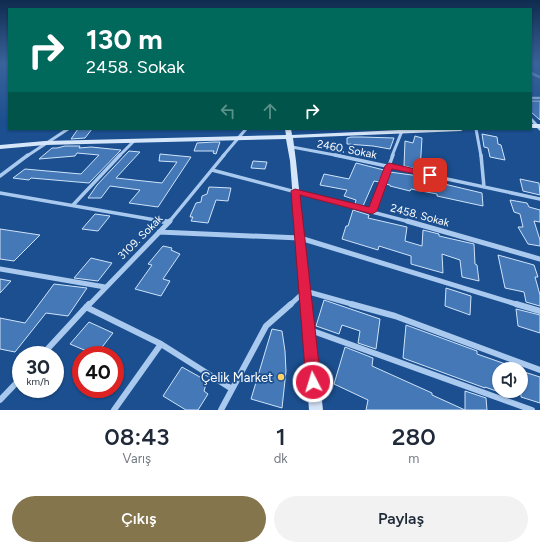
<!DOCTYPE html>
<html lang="tr">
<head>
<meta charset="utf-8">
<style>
	body { margin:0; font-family:Figtree,sans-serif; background:#f2f2f3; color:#1f2937; height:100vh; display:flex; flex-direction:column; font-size:15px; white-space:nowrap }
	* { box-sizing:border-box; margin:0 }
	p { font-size:13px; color:#747a83 }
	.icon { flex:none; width:22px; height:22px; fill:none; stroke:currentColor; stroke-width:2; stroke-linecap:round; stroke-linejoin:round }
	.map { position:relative; height:410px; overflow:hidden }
	.sheet { display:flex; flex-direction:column; background:#fff; flex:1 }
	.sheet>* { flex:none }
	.banner { position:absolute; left:8px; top:8px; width:524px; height:122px; border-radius:0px; box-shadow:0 1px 3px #0004; background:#00695c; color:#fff; overflow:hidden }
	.buttons { position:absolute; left:492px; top:362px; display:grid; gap:8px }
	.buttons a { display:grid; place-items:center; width:36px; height:36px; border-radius:50%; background:#fff; box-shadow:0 1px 3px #0004; font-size:20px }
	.speed { position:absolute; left:12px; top:346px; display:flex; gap:8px; font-size:20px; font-weight:700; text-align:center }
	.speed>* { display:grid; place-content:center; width:52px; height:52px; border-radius:50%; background:#fff; box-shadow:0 1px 3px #0004; line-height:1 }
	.speed small { font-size:10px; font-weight:400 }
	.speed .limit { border:6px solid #d22; background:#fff; color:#111 }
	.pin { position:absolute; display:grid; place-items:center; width:34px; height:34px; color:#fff; margin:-17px; border-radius:8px; box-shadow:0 2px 6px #0006 }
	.me { position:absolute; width:44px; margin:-22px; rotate:355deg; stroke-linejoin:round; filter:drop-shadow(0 0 3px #0008) }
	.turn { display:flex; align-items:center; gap:14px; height:84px; padding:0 12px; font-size:18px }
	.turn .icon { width:52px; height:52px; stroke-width:2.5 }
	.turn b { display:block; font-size:28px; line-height:34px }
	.lanes { display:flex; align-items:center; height:38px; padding:0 12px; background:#0003; justify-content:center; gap:20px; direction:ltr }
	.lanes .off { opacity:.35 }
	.eta { display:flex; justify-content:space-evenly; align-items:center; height:68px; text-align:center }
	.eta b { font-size:24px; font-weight:600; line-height:28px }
	.action { display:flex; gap:8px; margin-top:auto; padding:8px 12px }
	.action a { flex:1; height:46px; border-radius:24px; background:#84754c; color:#fff; font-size:16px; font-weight:600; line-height:46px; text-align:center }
	.action a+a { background:#f2f2f3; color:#1f2937 }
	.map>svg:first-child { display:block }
	.building { fill:#4478b7; stroke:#cfe3fa }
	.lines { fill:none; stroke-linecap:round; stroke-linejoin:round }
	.street-far4 { stroke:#a9c9ee; stroke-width:2.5 }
	.street-far3 { stroke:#a9c9ee; stroke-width:3 }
	.street-far2 { stroke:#a9c9ee; stroke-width:3.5 }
	.street-far1 { stroke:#a9c9ee; stroke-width:5 }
	.street { stroke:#a9c9ee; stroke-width:6 }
	.secondary { fill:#d6e6fa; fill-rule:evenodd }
	.route { fill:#e11d48; stroke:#92132f }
	.poi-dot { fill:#ffd166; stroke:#1b4f8f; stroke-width:1.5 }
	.labels { text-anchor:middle; stroke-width:3.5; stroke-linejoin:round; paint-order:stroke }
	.street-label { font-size:11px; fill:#fff; stroke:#1b4f8f }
	.near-poi-label { font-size:13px; fill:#fff; stroke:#1b4f8f; text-anchor:end }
</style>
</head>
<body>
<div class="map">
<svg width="540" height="410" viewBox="0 0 540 410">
	<rect width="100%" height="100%" fill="#1b4f8f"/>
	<path class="building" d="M531,101H540V120L531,112Z
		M78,129H92L85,138L71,139Z
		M482,134L497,137L498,144L501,145L505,160L490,157L488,148L484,147Z
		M415,136L422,138L420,170L404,166L405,141L413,143Z
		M351,137H362L394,138L390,149L373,146L347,144V138Z
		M214,142H220L216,154L213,153L214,151H194L197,143Z
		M65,146H80L79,148L91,147L121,150L89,183L31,178L29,180L13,178L25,169L81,174L99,155L77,153L75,156L39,159L52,148H57Z
		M129,151L140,152L116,178L162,183L177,162L159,161L160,154L191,157L158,207L129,203L140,190L110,186L101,198H88L97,185Z
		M253,161L267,162L265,169L251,168Z
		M356,163L384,170L379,182L374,181L363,206L355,204L356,200L344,196L347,190L320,185L324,174L349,179Z
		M390,172L419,176V178L482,193L483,206L437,196V194L411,189L410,191L390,186V185L386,184Z
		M520,179L539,183L540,195L523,191Z
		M209,187L231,188L228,201L216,200L208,223L191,221L193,217H190L191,214L196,203L201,202L202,196L207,194Z
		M510,200L527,203L529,207L540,210V222L534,221L540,240V246L528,244L518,227H523L520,214L514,212Z
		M353,210L369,215L368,218L407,227L405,241L422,246L423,230L439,234V236L474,244L475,264L477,265L479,281L462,277L460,260L442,254L443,273L411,264V256L379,246L378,250L342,239L346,226H348Z
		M95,214L110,216L98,231L82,229Z
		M0,229L40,235L14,261L0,259Z
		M163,246L172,248L171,250L180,254L163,279L170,281L161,296L135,289L152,265L148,264Z
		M498,255L534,265L538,277H535L540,295V306L526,302L524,292L505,288Z
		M91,258L112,263L98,281L74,278Z
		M0,279L11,281L0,293Z
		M54,284L87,288L68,316L46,313L15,352L0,349V318L25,323Z
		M446,288L471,296L470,315L445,306Z
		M324,300L380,319L376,349L358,343L360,331L342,325L339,334L316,326Z
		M516,309L540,315V333L518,326Z
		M89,322L113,333L96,355L70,344Z
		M406,325L477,351V354L517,368V369H499V392L485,387V388L403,358Z
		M272,329L282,331L285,351L286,371L282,408L251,399Z
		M345,347L373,358L372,366L432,393V395L465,410H366L368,400L334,384Z
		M182,367L207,381L204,391L208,394L198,410H186L163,396Z
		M521,371L540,377V403L521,397Z
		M465,391L486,398L487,410H465Z"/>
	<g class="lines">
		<path class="street-far4" d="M531,73L540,77
			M531,98H540"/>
		<path class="street-far3" d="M531,119L540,129
			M476,129L481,156
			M292,147L340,156
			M27,156L68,129
			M119,156L134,141
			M223,156L246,129
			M392,156L402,131L400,129"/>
		<path class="street-far2" d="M335,155L540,199
			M481,155L484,187
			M212,170L410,222
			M0,176L28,155
			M0,193L167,222
			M73,205L120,155
			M372,211L393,155
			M169,222L224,155"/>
		<path class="street-far1" d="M161,221L169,222
			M407,221L540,259
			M159,232L300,238L519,305
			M0,269L105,287
			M89,305L170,221
			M290,305L305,291L355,305"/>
		<path class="street" d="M351,304L395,316L540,370
			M516,304L540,311
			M86,307L161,344L232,389
			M310,330L532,410
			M42,355L89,304
			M0,400L21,378
			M114,410L161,344
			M221,410L266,326L291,304"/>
		<path class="secondary" d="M531,124H540V128H531Z
			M285,129H291L292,135L421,129H464L461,131L293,138L296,161L323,410H309L290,161L286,139L45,145L0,149V145L45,141L286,135Z"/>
	</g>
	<linearGradient id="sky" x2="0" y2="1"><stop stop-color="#0f2b4f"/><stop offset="0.52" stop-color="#39639b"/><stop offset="1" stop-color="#39639b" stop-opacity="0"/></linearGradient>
	<rect width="540" height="122" fill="url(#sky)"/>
	<path class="route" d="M389,163L433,173L434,175L430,177L392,169L377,211L372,214L300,195L321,382L318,387L313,389L308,387L306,382L291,191L295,189L369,207L385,166Z"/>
	<circle class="poi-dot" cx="281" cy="377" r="4"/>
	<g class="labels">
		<g class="street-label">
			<text transform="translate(347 149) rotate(11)" y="4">2460. Sokak</text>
			<text transform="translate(420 215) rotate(15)" y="4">2458. Sokak</text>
			<text transform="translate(140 237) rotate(-45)" y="4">3109. Sokak</text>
		</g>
		<g class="near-poi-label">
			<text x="273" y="382">Çelik Market</text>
		</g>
	</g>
</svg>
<div class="buttons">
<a><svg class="icon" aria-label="sound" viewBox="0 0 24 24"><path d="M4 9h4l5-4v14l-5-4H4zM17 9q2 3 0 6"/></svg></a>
</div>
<div class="speed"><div>30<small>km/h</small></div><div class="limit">40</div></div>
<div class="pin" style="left:430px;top:175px;background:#d93025"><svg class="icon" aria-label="arrive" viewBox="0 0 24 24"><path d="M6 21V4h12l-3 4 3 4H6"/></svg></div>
<svg class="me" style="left:313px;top:382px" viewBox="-20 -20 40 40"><circle r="17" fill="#e11d48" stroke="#fff" stroke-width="3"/><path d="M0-11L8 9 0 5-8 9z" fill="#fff"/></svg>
<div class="banner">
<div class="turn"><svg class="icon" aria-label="right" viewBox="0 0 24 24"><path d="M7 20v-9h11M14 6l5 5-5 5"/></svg><div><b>130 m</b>2458. Sokak</div></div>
<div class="lanes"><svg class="icon off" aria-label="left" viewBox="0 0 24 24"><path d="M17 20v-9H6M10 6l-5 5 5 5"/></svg><svg class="icon off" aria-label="ahead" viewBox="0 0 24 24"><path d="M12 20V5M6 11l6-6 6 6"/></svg><svg class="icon" aria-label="right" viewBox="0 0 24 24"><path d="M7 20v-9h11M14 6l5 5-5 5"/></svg></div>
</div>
</div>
<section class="sheet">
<div class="eta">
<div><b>08:43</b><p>Varış</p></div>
<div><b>1</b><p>dk</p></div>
<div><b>280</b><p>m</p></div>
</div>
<div class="action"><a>Çıkış</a><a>Paylaş</a></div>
</section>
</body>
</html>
